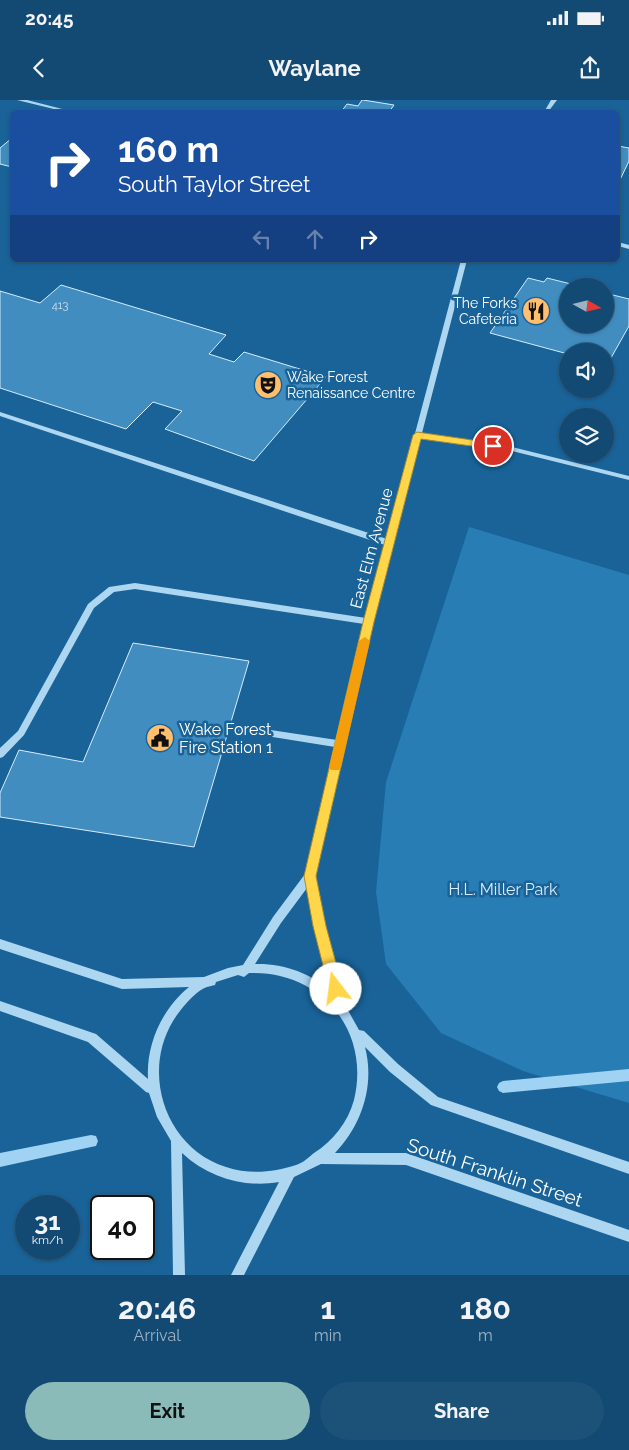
<!DOCTYPE html>
<html lang="en">
<head>
<meta charset="utf-8">
<style>
	body { margin:0; font-family:Raleway,sans-serif; background:#1c5178; color:#f1f3f6; height:100vh; display:flex; flex-direction:column; font-size:19px; white-space:nowrap }
	* { box-sizing:border-box; margin:0 }
	p { font-size:16px; color:#9db3c4 }
	.icon { flex:none; width:28px; height:28px; fill:none; stroke:currentColor; stroke-width:2; stroke-linecap:round; stroke-linejoin:round }
	.map { position:relative; height:1175px; overflow:hidden }
	.sheet { display:flex; flex-direction:column; background:#134a73; flex:1 }
	.sheet>* { flex:none }
	.guide { position:absolute; left:10px; top:10px; width:610px; height:152px; border-radius:8px; box-shadow:0 1px 4px #0004,0 0 0 1px #326285; background:#1a4fa0; color:#fff; overflow:hidden }
	.needle { width:32px; rotate:98deg }
	.controls { position:absolute; left:559px; top:178px; display:grid; gap:10px }
	.controls a { display:grid; place-items:center; width:55px; height:55px; border-radius:50%; background:#134a73; box-shadow:0 1px 4px #0004,0 0 0 1px #326285; font-size:25px }
	.speed { position:absolute; left:15px; top:1095px; display:flex; gap:10px; font-size:25px; font-weight:700; text-align:center }
	.speed>* { display:grid; place-content:center; width:65px; height:65px; border-radius:50%; background:#134a73; box-shadow:0 1px 4px #0004,0 0 0 1px #326285; line-height:1 }
	.speed small { font-size:12px; font-weight:400 }
	.speed .limit { border:2px solid #111; border-radius:8px; background:#fff; color:#111 }
	.pin { position:absolute; display:grid; place-items:center; width:42px; height:42px; color:#fff; margin:-21px; border:2px solid #fff; border-radius:50%; box-shadow:0 1px 5px #0007 }
	.me { position:absolute; width:55px; margin:-28px; rotate:345deg; stroke-linejoin:round; filter:drop-shadow(0 0 4px #0008) }
	.turn { display:flex; align-items:center; gap:18px; height:105px; padding:0 25px; font-size:22px }
	.turn .icon { width:65px; height:65px; stroke-width:2.5 }
	.turn b { display:block; font-size:35px; line-height:42px }
	.lanes { display:flex; align-items:center; height:48px; padding:0 25px; background:#0003; justify-content:center; gap:25px; direction:ltr }
	.lanes .off { opacity:.35 }
	.eta { display:flex; justify-content:space-evenly; align-items:center; height:85px; text-align:center }
	.eta b { font-size:30px; font-weight:700; line-height:35px }
	.action { display:flex; gap:10px; margin-top:auto; padding:10px 25px }
	.action a { flex:1; height:58px; border-radius:30px; background:#8bbbb9; color:#111; font-size:20px; font-weight:700; line-height:58px; text-align:center }
	.action a+a { background:#1c5178; color:#f1f3f6 }
	.status { display:flex; justify-content:space-between; align-items:center; height:35px; padding:0 25px; background:#134a73; direction:ltr }
	.status svg { height:14px; fill:currentColor }
	header { display:flex; justify-content:space-between; align-items:center; height:65px; padding:0 25px; background:#134a73; font-size:22px; font-weight:700 }
	.map>svg:first-child { display:block }
	.green { fill:#287db5 }
	.lines { fill:none; stroke-linecap:round; stroke-linejoin:round }
	.stream { fill:#a0d3f3; fill-rule:evenodd }
	.building { fill:#418dc0; stroke:#d4ecfc }
	.minor { fill:#add6f1; fill-rule:evenodd }
	.route { fill:#ffd54a; stroke:#a68a30 }
	.slow { fill:#f59e0b }
	.labels { text-anchor:middle; stroke-width:5; stroke-linejoin:round; paint-order:stroke }
	.far-number-label { font-size:11px; fill:#d0e2ef }
	.far-poi-label { font-size:14px; fill:#fff; stroke:#196399; text-anchor:end }
	.street-label { font-size:16px; fill:#fff; stroke:#196399 }
	.poi-label { font-size:16px; fill:#fff; stroke:#196399; text-anchor:start }
	.park-label { font-size:16px; fill:#d4ecfc; stroke:#196399 }
	.near-street-label { font-size:19px; fill:#fff; stroke:#196399 }
</style>
</head>
<body>
<div class="status"><b>20:45</b><svg viewBox="0 0 49 12"><path d="M0 12V9h3v3zM5 12V6h3v6zM10 12V3h3v9zM15 12V0h3v12zM26 1h20v11H26zM47 4h2v5h-2z"/></svg></div>
<header><svg class="icon" aria-label="back" viewBox="0 0 24 24"><path d="M15 5l-7 7 7 7"/></svg>Waylane<svg class="icon" aria-label="share" viewBox="0 0 24 24"><path d="M12 15V3M7 8l5-5 5 5M5 13v7h14v-7"/></svg></header>
<div class="map">
<svg width="629" height="1175" viewBox="0 0 629 1175">
	<rect width="100%" height="100%" fill="#196399"/>
	<path class="green" d="M469,427L629,475V1003L523,971L441,933L386,864L376,792L386,682Z"/>
	<g class="lines">
		<path class="stream" d="M629,969V981L503,993L499,991L497,987L499,983L503,981Z
			M91,1035L96,1036L98,1041L96,1046L91,1047L0,1067V1053Z"/>
	</g>
	<path class="building" d="M362,0H363L394,5L389,12H341L347,4L358,6Z
		M12,38V67L0,64V48Z
		M618,46L629,48V61L618,84Z
		M528,178L544,182L547,178L579,186H568V224H605V193L629,199V226L607,265L605,264V251H568V254L490,233Z
		M61,185L226,235L209,254L234,262L244,252L326,277L254,361L165,329L182,311L153,302L126,329L0,288V191L40,203Z
		M133,543L249,561L194,747L0,717V693L19,650L83,662Z"/>
	<g class="lines">
		<path class="minor" d="M17,0H27L74,12H66Z
			M551,0H557L548,12H544Z
			M618,142L629,145V149L618,146Z
			M461,160H467L422,333L512,347L629,376V380L512,351L421,338L373,522L315,776L324,826L345,905L359,930L364,931L398,964L438,997L629,1062V1074L431,1005L390,972L365,947C375,985 362,1025 335,1053H406L629,1130V1142L406,1065L321,1064L294,1077L244,1175H231L279,1082C244,1088 209,1078 182,1053L185,1175H173L171,1041L157,1017L149,993L146,992L88,942L0,911V901L96,934L148,979C146,944 162,909 189,887L122,889L0,849V839L122,879L204,877L228,868L243,865L273,817L305,774L335,647L230,630L227,629L226,627L227,625L230,624L337,640L364,524L135,489L114,492L94,508L24,635L3,657L0,658V648L18,631L88,504L109,487L135,483L366,518L385,445L0,316V312L387,439ZM307,788L314,826L331,891C311,873 282,863 255,864L281,823ZM249,873C320,870 371,930 354,1000C348,1022 333,1041 314,1053C309,1057 303,1063 296,1065C274,1072 250,1075 226,1067C166,1048 141,974 173,921C179,911 196,890 207,887C210,886 212,886 215,885L216,882L238,875L244,877Z"/>
	</g>
	<path class="route" d="M417,332L493,343L498,346L493,349L421,339L374,522L316,776L326,826L343,889L341,893L336,895L331,893L329,889L313,826L304,776L363,522L413,335Z"/>
	<path class="slow" d="M365,537L370,541L341,667L339,670H331L329,667L359,541Z"/>
	<defs>
		<g id="restaurant-disc" transform="scale(1.4375)"><circle r="9.5" fill="#ffbf6d" stroke="#196399"/><path d="M-5-6h1v4h1v-4h1v4h1v-4h1v5L-1.5 .5V6h-2V.5L-5-1ZM5-6V6H3V1.5H1.5Q1.5-4 5-6Z" fill="#111"/></g>
		<g id="theatre-disc" transform="scale(1.4375)"><circle r="9.5" fill="#ffbf6d" stroke="#196399"/><path d="M-5-5.5Q0-4 5-5.5V0Q5 5 0 6Q-5 5-5 0ZM-3.3-2.5H-1v1.5H-3.3ZM1-2.5H3.3v1.5H1ZM-2.8 1Q0 5.5 2.8 1Z" fill="#111"/></g>
		<g id="civic-disc" transform="scale(1.4375)"><circle r="9.5" fill="#ffbf6d" stroke="#196399"/><path d="M-.6-6.5H3V-4.5H.6V-3L4-1V1h2V6H-6V1h2V-1L-.6-3ZM-1.2 2.5V6h2.4V2.5Z" fill="#111"/></g>
	</defs>
	<g fill-rule="evenodd">
		<use href="#restaurant-disc" x="536" y="211"/>
		<use href="#theatre-disc" x="268" y="285"/>
		<use href="#civic-disc" x="160" y="638"/>
	</g>
	<g class="labels">
		<g class="far-number-label">
			<text x="60" y="209">413</text>
		</g>
		<g class="far-poi-label">
			<text x="517" y="208">The Forks<tspan x="517" dy="16">Cafeteria</tspan></text>
			<text x="287" y="282" text-anchor="start">Wake Forest<tspan x="287" dy="16">Renaissance Centre</tspan></text>
		</g>
		<g class="street-label">
			<text transform="translate(371 448) rotate(-75)" y="6">East Elm Avenue</text>
		</g>
		<g class="poi-label">
			<text x="179" y="635">Wake Forest<tspan x="179" dy="18">Fire Station 1</tspan></text>
		</g>
		<g class="park-label">
			<text x="503" y="795">H.L. Miller Park</text>
		</g>
		<g class="near-street-label">
			<text transform="translate(495 1072) rotate(18)" y="7">South Franklin Street</text>
		</g>
	</g>
</svg>
<div class="controls">
<a><svg class="needle" viewBox="-14 -14 28 28"><path d="M0-13l5 13h-10z" fill="#e53935"/><path d="M0 13l5-13h-10z" fill="#9db3c4"/></svg></a>
<a><svg class="icon" aria-label="sound" viewBox="0 0 24 24"><path d="M4 9h4l5-4v14l-5-4H4zM17 9q2 3 0 6"/></svg></a>
<a><svg class="icon" aria-label="layers" viewBox="0 0 24 24"><path d="M12 4l9 5-9 5-9-5zM3 14l9 5 9-5"/></svg></a>
</div>
<div class="speed"><div>31<small>km/h</small></div><div class="limit">40</div></div>
<div class="pin" style="left:493px;top:346px;background:#d93025"><svg class="icon" aria-label="arrive" viewBox="0 0 24 24"><path d="M6 21V4h12l-3 4 3 4H6"/></svg></div>
<svg class="me" style="left:336px;top:889px" viewBox="-20 -20 40 40"><circle r="19" fill="#fff"/><path d="M0-13L10 11 0 6-10 11z" fill="#ffd54a"/></svg>
<div class="guide">
<div class="turn"><svg class="icon" aria-label="right" viewBox="0 0 24 24"><path d="M7 20v-9h11M14 6l5 5-5 5"/></svg><div><b>160 m</b>South Taylor Street</div></div>
<div class="lanes"><svg class="icon off" aria-label="left" viewBox="0 0 24 24"><path d="M17 20v-9H6M10 6l-5 5 5 5"/></svg><svg class="icon off" aria-label="ahead" viewBox="0 0 24 24"><path d="M12 20V5M6 11l6-6 6 6"/></svg><svg class="icon" aria-label="right" viewBox="0 0 24 24"><path d="M7 20v-9h11M14 6l5 5-5 5"/></svg></div>
</div>
</div>
<section class="sheet">
<div class="eta">
<div><b>20:46</b><p>Arrival</p></div>
<div><b>1</b><p>min</p></div>
<div><b>180</b><p>m</p></div>
</div>
<div class="action"><a>Exit</a><a>Share</a></div>
</section>
</body>
</html>
